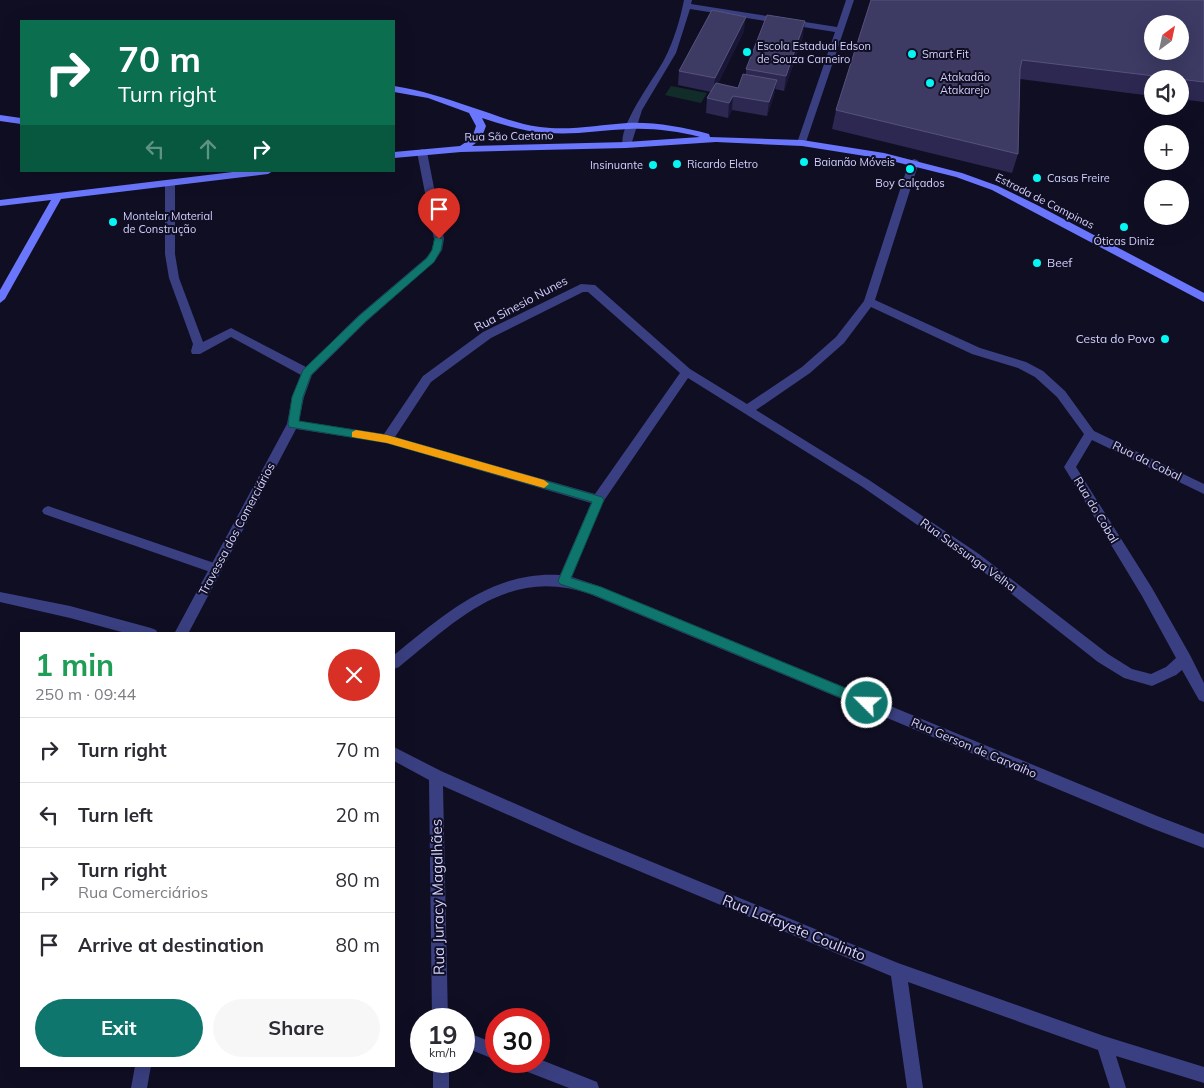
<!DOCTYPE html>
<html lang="en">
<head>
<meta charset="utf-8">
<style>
	body { margin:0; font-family:Mulish,sans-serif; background:#f7f7f7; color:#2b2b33; height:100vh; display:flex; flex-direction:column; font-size:19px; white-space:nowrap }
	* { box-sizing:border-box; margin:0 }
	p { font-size:16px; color:#7c7c81 }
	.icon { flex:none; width:28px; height:28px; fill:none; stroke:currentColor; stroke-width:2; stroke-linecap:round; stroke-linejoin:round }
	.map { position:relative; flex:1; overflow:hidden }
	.sheet { position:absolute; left:20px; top:632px; width:375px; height:435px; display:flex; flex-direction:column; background:#fff; border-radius:0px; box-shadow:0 5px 20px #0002 }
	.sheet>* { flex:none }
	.guide { position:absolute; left:20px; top:20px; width:375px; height:152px; border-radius:0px; box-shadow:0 5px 20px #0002; background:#0b6e4f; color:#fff; overflow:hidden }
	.needle { width:32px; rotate:33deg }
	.tools { position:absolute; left:1144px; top:15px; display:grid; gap:10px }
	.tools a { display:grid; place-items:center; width:45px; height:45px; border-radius:50%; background:#fff; box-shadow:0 5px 20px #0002; font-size:25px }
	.speed { position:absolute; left:410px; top:1008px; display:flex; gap:10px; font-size:25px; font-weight:700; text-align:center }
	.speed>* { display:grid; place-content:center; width:65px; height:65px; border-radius:50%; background:#fff; box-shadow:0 5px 20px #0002; line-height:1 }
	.speed small { font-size:12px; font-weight:400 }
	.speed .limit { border:8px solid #d22; background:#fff; color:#111 }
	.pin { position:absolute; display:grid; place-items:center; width:42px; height:42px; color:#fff; margin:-51px -21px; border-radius:50% 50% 50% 0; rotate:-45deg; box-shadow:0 0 5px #0007 }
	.pin .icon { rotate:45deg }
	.me { position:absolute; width:55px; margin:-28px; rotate:293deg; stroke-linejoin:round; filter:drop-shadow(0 0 4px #0008) }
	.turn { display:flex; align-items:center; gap:18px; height:105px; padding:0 15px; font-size:22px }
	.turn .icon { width:65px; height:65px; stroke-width:2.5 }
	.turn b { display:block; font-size:35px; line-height:42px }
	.lanes { display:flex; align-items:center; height:48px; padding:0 15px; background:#0003; justify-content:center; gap:25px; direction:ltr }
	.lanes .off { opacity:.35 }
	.round { display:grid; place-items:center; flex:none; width:52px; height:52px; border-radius:26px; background:#f7f7f7 }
	.overview { display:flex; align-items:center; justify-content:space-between; height:85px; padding:0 15px }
	h1 { font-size:30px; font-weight:700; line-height:38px; color:#1e9e55 }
	.button { display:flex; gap:10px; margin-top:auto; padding:10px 15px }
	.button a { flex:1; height:58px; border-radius:30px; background:#0f766e; color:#fff; font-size:20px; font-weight:700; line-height:58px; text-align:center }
	.button a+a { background:#f7f7f7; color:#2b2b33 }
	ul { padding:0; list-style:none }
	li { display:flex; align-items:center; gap:15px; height:65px; padding:0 15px; border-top:1px solid #e1e1e2 }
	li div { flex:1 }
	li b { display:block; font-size:19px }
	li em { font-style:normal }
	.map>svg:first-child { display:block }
	.green { fill:#122d29 }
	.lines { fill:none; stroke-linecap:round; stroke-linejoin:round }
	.lane { fill:#3a3f81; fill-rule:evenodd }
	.street { fill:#3a3f81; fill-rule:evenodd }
	.secondary { fill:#6a76fc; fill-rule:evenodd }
	.wall { fill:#2c2851 }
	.shaded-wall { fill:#191637 }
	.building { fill:#3d3a64; stroke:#55527c; fill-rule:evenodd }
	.route { fill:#0f766e; stroke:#0a4d48 }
	.slow { fill:#f59e0b }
	.poi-dot { fill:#05f6f5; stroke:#100e23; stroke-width:2 }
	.labels { text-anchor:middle; stroke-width:4; stroke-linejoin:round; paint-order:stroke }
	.far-poi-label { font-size:11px; fill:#d2d1fe; stroke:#100e23; text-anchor:start }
	.far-street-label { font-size:11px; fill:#d2d1fe; stroke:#100e23 }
	.poi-label { font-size:12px; fill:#d2d1fe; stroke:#100e23; text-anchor:start }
	.street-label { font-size:12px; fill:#d2d1fe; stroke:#100e23 }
	.near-street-label { font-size:15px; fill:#d2d1fe; stroke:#100e23 }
</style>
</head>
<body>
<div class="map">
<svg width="1204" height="1088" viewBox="0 0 1204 1088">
	<rect width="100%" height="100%" fill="#100e23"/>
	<path class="green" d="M671,86L707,93L701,103L665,95Z"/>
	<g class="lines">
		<path class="lane" d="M48,506L220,565L222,569L220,573L216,574L44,514L42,511L44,508Z"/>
		<path class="street" d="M684,0H692L691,4L837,27L846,0H854L805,145L802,146L797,143L835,32L690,9L676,53L642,110L631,145L629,147H623C617,126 655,78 665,58C674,40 680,20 684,0Z
			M422,149L427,152L444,239L442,250L434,262L367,321L312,375L304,397L299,421L384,434L423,376L483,332L581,284L595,285L690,369L747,404L802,367L836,337L864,301L909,162L914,159L917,160L919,162L875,300L980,348L1026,362L1043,371L1065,391L1094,431L1204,484V494L1092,440L1076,467L1152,588L1190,655L1204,683V702L1199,700L1182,670L1176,675L1152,686L1124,678L1098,662L971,562L861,486L688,378L603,502L572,577L602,587L1157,816L1204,834V848L1151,828L592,595C510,565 458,619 399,667L394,669V655C444,615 491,571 560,575L591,503L387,443L296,429L188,634H174L287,424L292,397L301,375L231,337L200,354H192L191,351L193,344L169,278L165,254V184L170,181L175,184V254L179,278L203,342L231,328L306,367L359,315L426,258L432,250L434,239L417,152ZM583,292H588L680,373L595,494L395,437L431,382L491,338ZM871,307L972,354L1018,368L1035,377L1057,397L1084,434L1064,467L1142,596L1176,658L1166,667L1151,674L1132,669L1108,654L979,554L869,480L756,410L810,373L844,343Z
			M0,592L70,606L151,628L156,630L158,634H129L70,618L0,602Z
			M394,747L441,771L584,834L898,963L1104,1036L1204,1067V1083L1116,1056L1126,1088H1110L1098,1050L908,982L923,1088H907L891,976L574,844L443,786L448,1019H432L429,780L394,761Z
			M464,1031L496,1044V1060L464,1047Z
			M539,1059L597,1082L599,1088H569L515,1067L513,1061H539Z
			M433,1061H449V1088H433Z
			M135,1066H151L147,1088H131Z"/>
		<path class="secondary" d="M394,86C421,90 445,98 471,107C494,114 515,124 540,127C569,131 598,125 627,123C655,122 682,127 709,134L710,137L802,140L884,153L962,173L998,186L1037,205L1204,293V302L992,190L956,177L884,159L802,146L716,142L626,148L461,152L394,158V152L460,146L472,138L476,126L469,113L428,98L394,92ZM482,118C504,125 525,132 549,133C575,135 602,130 629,129C653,128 677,131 700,137L626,142L472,146L481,139L486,126Z
			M0,115L21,118V124L0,121Z
			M241,171H273L268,174L61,199L5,299L0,303V290L51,200L0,206V200Z"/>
	</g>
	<path class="wall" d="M1204,0V102L1180,99V79H1152V96L1020,79L1018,154L1012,173L832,129L836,110Z
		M744,31L718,83L738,88L746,75V69L803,36L784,91L775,89L774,95L767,116L732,110L728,118L706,113L707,98L711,92L678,85L679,71Z"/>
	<path class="shaded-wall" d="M746,17L744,31L713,93L715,78Z
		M805,21L803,36L784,91L786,76Z
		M777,80L774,95L767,116L769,102Z
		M733,96L732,110L728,118L729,103Z"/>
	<path class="building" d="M871,0H1204V82L1022,60L1020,69L1018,154L836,110ZM1152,24H1180V51H1152Z
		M712,10L746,17L715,78L679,71Z
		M767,15L805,21L786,76L746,69Z
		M743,74L777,80L769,102L733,96L729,103L707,98L716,83L738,88Z"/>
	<path class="route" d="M435,237L443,239L441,250L434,262L366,321L311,375L303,397L299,421L387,435L602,497L604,500L571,578L601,587L872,699L874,703L872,707H863L594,595L560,584L558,581L592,502L387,443L289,427L288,424L292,397L303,370L359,316L427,258L432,250Z"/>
	<path class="slow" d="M356,430L387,435L544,480L549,484L544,488L387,443L352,437V432Z"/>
	<g class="poi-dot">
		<circle cx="747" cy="52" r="5"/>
		<circle cx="912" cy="54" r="5"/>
		<circle cx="930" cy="83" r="5"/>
		<circle cx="804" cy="162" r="5"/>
		<circle cx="677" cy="164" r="5"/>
		<circle cx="653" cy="165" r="5"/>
		<circle cx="910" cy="169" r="5"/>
		<circle cx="1037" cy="178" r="5"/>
		<circle cx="113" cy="222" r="5"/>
		<circle cx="1124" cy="227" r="5"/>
		<circle cx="1037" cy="263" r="5"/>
		<circle cx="1165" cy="339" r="5"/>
	</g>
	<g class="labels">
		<g class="far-poi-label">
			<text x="757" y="50">Escola Estadual Edson<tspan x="757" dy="13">de Souza Carneiro</tspan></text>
			<text x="922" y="58">Smart Fit</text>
			<text x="940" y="81">Atakadão<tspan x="940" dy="13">Atakarejo</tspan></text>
			<text x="814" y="166">Baianão Móveis</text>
			<text x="687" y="168">Ricardo Eletro</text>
			<text x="643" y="169" text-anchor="end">Insinuante</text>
			<text x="1047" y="182">Casas Freire</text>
			<text x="910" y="187" text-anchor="middle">Boy Calçados</text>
			<text x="123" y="220">Montelar Material<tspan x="123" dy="13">de Construção</tspan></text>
			<text x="1124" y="245" text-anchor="middle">Óticas Diniz</text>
		</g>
		<g class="far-street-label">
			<text transform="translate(509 136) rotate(-1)" y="4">Rua São Caetano</text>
			<text transform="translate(1045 201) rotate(27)" y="4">Estrada de Campinas</text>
		</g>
		<g class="poi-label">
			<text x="1047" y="267">Beef</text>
			<text x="1155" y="343" text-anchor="end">Cesta do Povo</text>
		</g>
		<g class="street-label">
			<text transform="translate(521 304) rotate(-28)" y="4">Rua Sinesio Nunes</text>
			<text transform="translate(1147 461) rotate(26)" y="4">Rua da Cobal</text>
			<text transform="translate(1096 510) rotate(59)" y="4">Rua do Cobal</text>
			<text transform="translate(237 529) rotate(-62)" y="4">Travessa dos Comerciários</text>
			<text transform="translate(968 555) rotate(36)" y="4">Rua Sussunga Velha</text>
			<text transform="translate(974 748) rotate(23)" y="4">Rua Gerson de Carvaiho</text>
		</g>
		<g class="near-street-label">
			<text transform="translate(438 897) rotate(-91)" y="5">Rua Juracy Magalhães</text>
			<text transform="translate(794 928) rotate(22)" y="5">Rua Lafayete Coulinto</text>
		</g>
	</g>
</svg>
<div class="tools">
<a><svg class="needle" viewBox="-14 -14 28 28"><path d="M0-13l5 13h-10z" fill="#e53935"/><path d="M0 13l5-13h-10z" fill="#7c7c81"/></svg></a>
<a><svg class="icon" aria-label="sound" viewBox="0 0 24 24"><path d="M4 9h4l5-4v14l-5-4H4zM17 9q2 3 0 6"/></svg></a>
<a>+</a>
<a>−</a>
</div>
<div class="speed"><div>19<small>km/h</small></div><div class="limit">30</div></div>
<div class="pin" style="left:439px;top:239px;background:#d93025"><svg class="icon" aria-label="arrive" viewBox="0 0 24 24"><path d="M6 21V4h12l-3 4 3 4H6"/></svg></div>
<svg class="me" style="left:867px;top:703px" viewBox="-20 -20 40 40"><circle r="17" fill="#0f766e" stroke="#fff" stroke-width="3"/><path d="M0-11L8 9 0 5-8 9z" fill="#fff"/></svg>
<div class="guide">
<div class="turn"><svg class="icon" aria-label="right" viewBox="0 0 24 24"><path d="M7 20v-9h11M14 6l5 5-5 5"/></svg><div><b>70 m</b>Turn right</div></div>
<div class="lanes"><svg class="icon off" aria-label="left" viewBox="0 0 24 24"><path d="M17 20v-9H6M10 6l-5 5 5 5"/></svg><svg class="icon off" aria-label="ahead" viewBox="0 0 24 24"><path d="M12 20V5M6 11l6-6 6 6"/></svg><svg class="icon" aria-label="right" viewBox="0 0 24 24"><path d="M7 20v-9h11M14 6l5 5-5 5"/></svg></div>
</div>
<section class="sheet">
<div class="overview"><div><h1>1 min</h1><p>250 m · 09:44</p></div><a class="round" style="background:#d93025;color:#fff"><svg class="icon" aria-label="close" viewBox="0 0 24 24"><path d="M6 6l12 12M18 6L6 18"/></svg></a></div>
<ul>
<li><svg class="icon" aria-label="right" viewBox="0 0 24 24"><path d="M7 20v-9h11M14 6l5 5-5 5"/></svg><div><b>Turn right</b></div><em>70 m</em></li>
<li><svg class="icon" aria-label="left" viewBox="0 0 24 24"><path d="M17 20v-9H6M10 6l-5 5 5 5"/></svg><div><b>Turn left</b></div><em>20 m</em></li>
<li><svg class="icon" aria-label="right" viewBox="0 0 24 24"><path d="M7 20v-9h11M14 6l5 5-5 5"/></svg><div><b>Turn right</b><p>Rua Comerciários</p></div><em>80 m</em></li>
<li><svg class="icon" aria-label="arrive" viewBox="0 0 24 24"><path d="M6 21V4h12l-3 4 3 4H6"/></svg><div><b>Arrive at destination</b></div><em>80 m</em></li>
</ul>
<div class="button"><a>Exit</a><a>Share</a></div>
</section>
</div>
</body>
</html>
